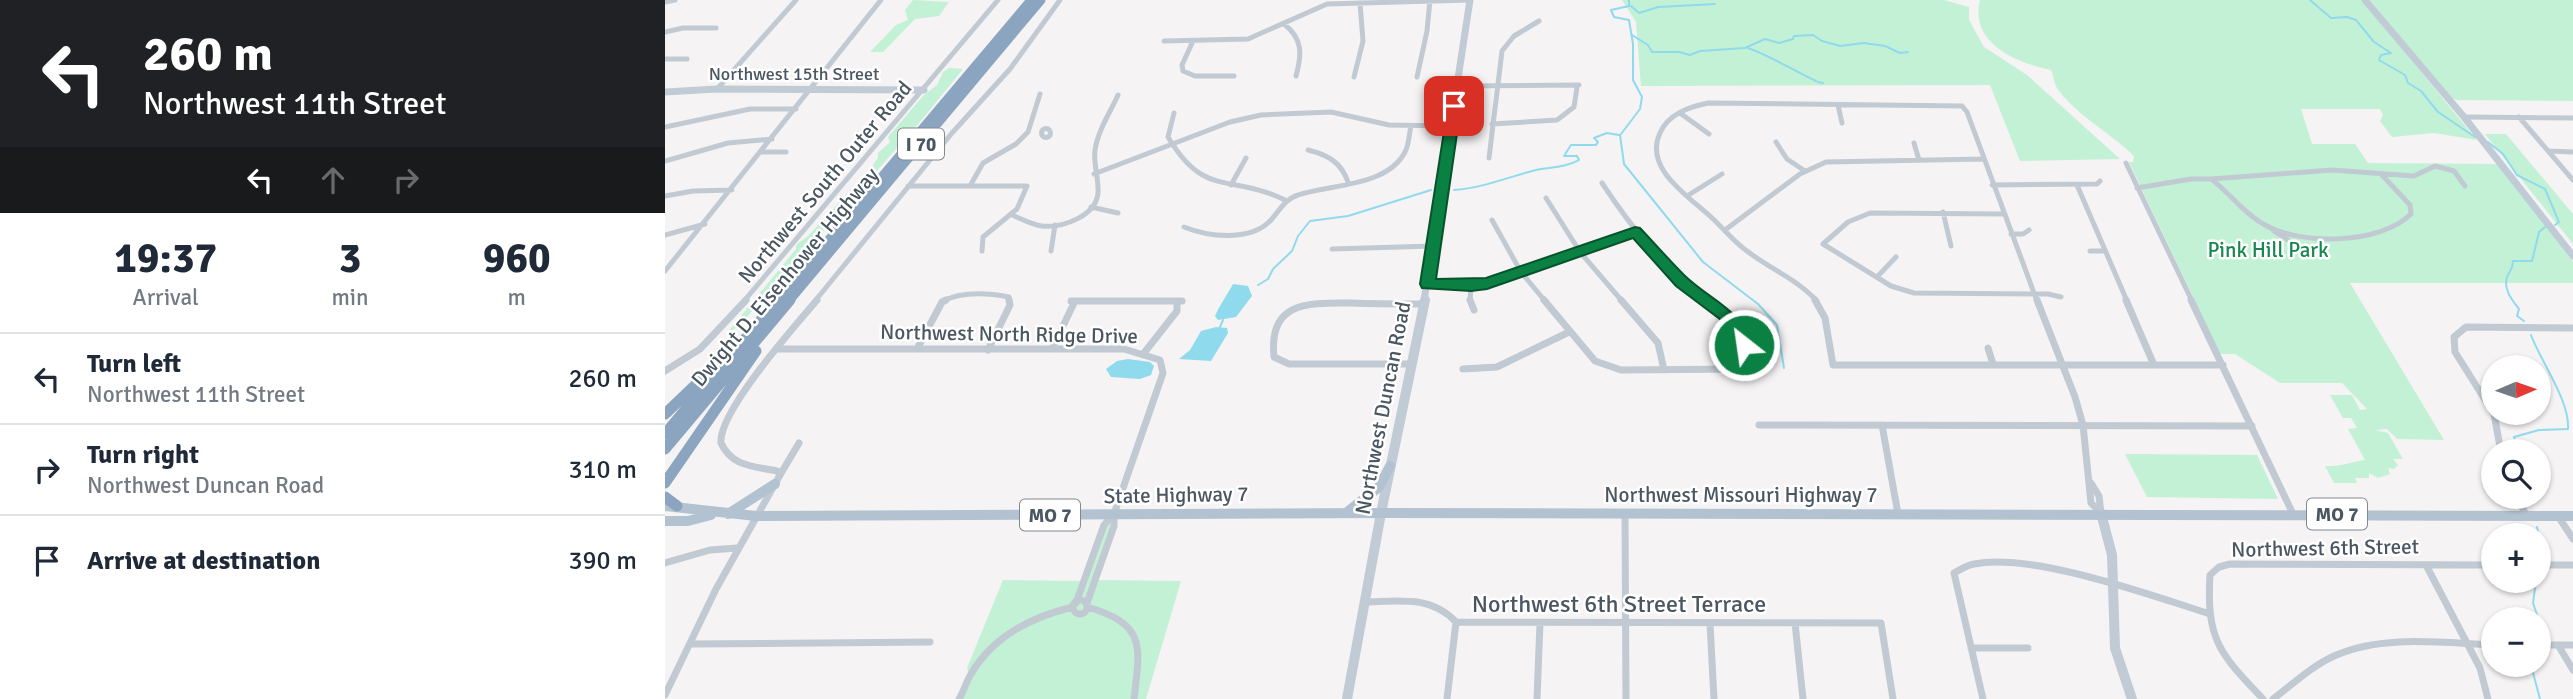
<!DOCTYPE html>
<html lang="en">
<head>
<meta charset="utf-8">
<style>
	body { margin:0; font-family:Signika,sans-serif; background:#f2f2f3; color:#1f2937; height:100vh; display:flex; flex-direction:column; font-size:26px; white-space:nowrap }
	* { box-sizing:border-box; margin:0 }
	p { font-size:23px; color:#747a83 }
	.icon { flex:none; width:38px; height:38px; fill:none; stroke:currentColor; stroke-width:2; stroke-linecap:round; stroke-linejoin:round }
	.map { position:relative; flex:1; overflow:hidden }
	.details { display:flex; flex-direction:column; background:#fff; width:665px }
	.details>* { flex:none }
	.top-card { background:#202124; color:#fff; overflow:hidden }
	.needle { width:46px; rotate:88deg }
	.tools { position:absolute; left:1816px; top:355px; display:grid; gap:14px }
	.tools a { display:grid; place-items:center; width:70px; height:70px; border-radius:50%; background:#fff; box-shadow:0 2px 5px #0004; font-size:35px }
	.pin { position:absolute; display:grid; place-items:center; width:60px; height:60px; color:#fff; margin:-30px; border-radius:14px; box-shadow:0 4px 10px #0006 }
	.me { position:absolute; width:77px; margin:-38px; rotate:330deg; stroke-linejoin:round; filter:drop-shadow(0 0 5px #0008) }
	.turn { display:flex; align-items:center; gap:24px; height:147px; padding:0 28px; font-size:32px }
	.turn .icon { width:91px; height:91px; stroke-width:2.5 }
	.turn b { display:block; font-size:49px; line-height:60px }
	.lanes { display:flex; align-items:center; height:66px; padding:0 28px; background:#0003; justify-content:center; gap:35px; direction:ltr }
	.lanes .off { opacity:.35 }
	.eta { display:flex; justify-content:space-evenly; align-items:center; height:119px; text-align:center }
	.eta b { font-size:42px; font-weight:800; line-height:49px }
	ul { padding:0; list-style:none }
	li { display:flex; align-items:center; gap:21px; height:91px; padding:0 28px; border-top:2px solid #e0e1e3 }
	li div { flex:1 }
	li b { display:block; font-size:26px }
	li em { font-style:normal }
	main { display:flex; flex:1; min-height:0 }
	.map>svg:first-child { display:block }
	.green { fill:#c3f1d5 }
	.water { fill:#90daee }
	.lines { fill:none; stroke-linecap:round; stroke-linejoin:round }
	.stream { stroke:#90daee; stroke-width:2 }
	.street-far1 { stroke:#c1cad2; stroke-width:5 }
	.street { stroke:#c1cad2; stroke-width:7 }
	.secondary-far1 { stroke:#c1cbd6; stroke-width:7 }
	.secondary { stroke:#c1cbd6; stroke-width:10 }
	.primary { stroke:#b3c2d1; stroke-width:10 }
	.highway-far1 { stroke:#8ba5c1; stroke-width:9 }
	.highway { stroke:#8ba5c1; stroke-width:11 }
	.route { fill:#0b8043; stroke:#07532c; stroke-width:2 }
	.labels { text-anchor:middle; stroke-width:5; stroke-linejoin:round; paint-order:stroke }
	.far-street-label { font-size:18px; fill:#4a5661; stroke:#fff }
	.shield { fill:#fff; stroke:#808990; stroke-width:2 }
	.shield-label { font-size:19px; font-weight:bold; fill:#4a5661 }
	.street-label { font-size:21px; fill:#4a5661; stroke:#fff }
	.park-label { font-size:21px; fill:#17864f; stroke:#fff }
	.near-street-label { font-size:24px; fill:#4a5661; stroke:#fff }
</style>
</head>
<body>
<main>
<section class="details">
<div class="top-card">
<div class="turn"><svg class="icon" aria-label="left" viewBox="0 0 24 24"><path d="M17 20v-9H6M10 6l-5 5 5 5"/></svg><div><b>260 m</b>Northwest 11th Street</div></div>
<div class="lanes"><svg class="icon" aria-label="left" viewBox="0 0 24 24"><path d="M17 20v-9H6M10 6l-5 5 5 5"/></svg><svg class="icon off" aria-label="ahead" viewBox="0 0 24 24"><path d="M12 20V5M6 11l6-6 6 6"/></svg><svg class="icon off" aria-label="right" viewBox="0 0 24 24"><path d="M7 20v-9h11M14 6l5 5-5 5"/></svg></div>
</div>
<div class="eta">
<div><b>19:37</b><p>Arrival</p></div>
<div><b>3</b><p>min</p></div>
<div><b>960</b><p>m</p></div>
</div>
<ul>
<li><svg class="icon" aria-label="left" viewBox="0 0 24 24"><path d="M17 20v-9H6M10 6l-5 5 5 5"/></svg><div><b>Turn left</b><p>Northwest 11th Street</p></div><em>260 m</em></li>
<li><svg class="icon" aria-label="right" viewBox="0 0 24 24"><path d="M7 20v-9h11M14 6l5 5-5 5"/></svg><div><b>Turn right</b><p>Northwest Duncan Road</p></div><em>310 m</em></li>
<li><svg class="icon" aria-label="arrive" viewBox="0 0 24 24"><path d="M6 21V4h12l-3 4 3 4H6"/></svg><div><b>Arrive at destination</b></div><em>390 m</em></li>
</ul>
</section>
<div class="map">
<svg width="1908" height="699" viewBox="0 0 1908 699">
	<rect width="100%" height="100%" fill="#f5f3f3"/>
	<path class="green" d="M248,0L284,2L274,16L250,19L218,52H205L231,25L243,20L240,10Z
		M957,0H1279L1304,7V20L1319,47L1362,75L1455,159L1355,161L1325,85L976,86L971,22Z
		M1315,0H1697L1812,140L1769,133L1727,137L1715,121L1718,115L1715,109H1636L1647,144H1690L1703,163L1834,164L1908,262V283H1685L1779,440L1732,439L1722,429L1710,430L1723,433L1738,459H1728L1733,465L1729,469L1723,468L1725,474L1713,478L1704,473V478H1690L1692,483H1669L1660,466C1675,467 1686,462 1700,460L1683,429L1692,428L1686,418H1678L1665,395H1687L1695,410L1702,409L1677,383H1615L1570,354H1555L1464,162H1468L1469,156C1446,133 1415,118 1394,91C1389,85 1389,77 1386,70C1353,63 1304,44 1315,0Z
		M1705,0H1908V101L1792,100L1786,98Z
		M284,68L298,69L255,122L74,326L62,333L131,249V245L143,236L206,168L213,158V153L225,142L223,137L258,96L272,85L278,72Z
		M1820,134H1841L1908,214V244Z
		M1460,454L1592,455L1613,499L1482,497Z
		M437,524H449L430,580L516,581L481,699H295L305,676L302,668L338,580L419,581Z"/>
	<path class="water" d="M568,284L583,286L587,296L571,317L553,320L550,316C553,308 564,292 568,284Z
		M551,327L562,328L563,333L546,361L514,359L525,350L536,331Z
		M463,359L485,362L489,366L486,375L475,379L446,377L441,369L452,361Z"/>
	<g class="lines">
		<path class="stream" d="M1645,0L1666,18L1682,17L1691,20L1709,42L1726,53L1716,55L1714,60L1740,75L1743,83L1756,91L1773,112L1810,137
			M966,6L974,13L993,7L1050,4
			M967,35L983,45L987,52H1014L1025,55L1035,51L1080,48L1100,39L1114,43L1128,39L1129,36L1148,35L1157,41L1175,46L1199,43L1220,46L1235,53L1243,52
			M1083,48C1108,57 1127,70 1151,81
			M1153,82L1158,83
			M956,134L975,109L977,97L968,80V44L964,20L949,17L946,10L964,6V0
			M955,135L959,164L1038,262L1093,304L1112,325L1119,368
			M1823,142L1838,154L1852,175L1880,189L1894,222L1890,225
			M789,190C818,188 843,177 871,170C885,167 900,168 914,160L912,156H899L906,145H931L933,142L929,138L942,133L954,135
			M593,285L603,279L608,269L627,251L633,236L645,221L683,216L766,190
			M1859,321L1852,316L1854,309C1847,300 1838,289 1842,277C1845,270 1848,269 1848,261H1867L1874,232L1880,227
			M555,327L558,320
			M1853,452L1849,437L1874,430L1903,429C1905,401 1876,362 1866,335
			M1863,497L1864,500
			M1872,527L1874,536
			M1874,537L1879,558
			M1871,581L1868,603L1880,638
			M1866,665L1875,699"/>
		<path class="street-far1" d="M0,2L10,0
			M619,24C638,39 637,54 631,76
			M0,32L18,28H51
			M499,41L583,39L662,4L805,0
			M528,41L517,65L518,71L530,76H569
			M0,59H22
			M689,77L698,41L695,3
			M752,77L762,31L765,0
			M792,86L914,85
			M52,89L131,0
			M1173,105L1177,123
			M1297,106L1302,112L1372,301
			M509,113L503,137C540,199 564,173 620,200
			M1015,113L1044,134
			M1799,117L1908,118
			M1854,117L1908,180
			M827,124L892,120L909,107L912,87
			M0,127L85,109H131
			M376.5 133a4.5 4.5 0 1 1 9 0a4.5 4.5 0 1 1-9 0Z
			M1111,142L1122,159L1140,171
			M1249,143L1254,160
			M643,150C663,155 676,162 683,182
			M1884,151L1908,152
			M97,152H121
			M824,158L837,51L849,36L874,21
			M0,161L63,143L107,139
			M1461,163L1527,301
			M429,174L565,122L596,115L666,112L724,125L786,126
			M1716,174L1745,205L1746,214C1716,244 1637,246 1600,225C1579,214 1565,193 1546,179L1667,170L1749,176L1770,166L1789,171L1800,186
			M937,183C970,233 996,263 1042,301
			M566,185L581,158
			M1327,185L1432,184L1435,181
			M1412,185L1462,301
			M243,186H362L352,209L318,237L317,251
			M305,186L318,163L351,144L363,132L375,94
			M1472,188L1526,179H1546
			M0,196L28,191L67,190
			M1022,196L1057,174
			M881,198L915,252L957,301
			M426,207L453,213
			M1278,212L1286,246
			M1338,214L1205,213L1183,222L1158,244L1226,286L1249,293L1383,294L1396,297
			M347,215C357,219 367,225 377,226C398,228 431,216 433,193C434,178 428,164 430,150C433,130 445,113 453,95
			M827,220L856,272L880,301
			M519,227C544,237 586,242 606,220C615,210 620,199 633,195C665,184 722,187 740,152C744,145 744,134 746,126
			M1060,230L1135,174L1161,162L1318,159
			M1609,231L1648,256
			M1346,234H1358L1364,230
			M0,235L40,224
			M667,249L768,246
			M386,251L390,225
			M1425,251H1440
			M0,271L216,0
			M1212,277L1231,257
			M763,284L806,286L822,283L970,232
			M79,301L333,0
			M150,301L287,133L345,69L395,0
			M278,301C298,291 323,293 344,297L345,301
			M406,301H517
			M805,301L806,286
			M1152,301C1132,279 1105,269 1082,251C1069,242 1059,229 1047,218C1025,197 978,169 995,133C1003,114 1024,107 1043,103L1297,106"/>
		<path class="street" d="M805,300L809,310
			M879,300L930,361L956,370L1078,369
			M956,300L993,343L999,370
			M1040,300C1070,325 1080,328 1078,369
			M1150,300L1160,318L1168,365H1558
			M1372,300L1410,397L1418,425L1426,503L1436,513
			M1461,300L1489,365
			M1526,300L1628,514
			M406,301H517
			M1323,348L1328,364
			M112,349H459L495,360L498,373L449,514V526L422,603
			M252,349L277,302L281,300
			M387,349L409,303
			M323,350L345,305L344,300
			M479,353L512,311V303
			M746,364H624L609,357C603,300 645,303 686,303C710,304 733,304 757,304
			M798,369L832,367L904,332
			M0,371L35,349L81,300
			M1094,425L1587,426
			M1217,425L1233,514
			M1836,452L1829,414L1790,352L1789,337L1801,327L1908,328
			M115,475L134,443
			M1426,483L1434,496L1436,513
			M1851,497L1862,516
			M960,514L961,699
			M1893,516L1908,539
			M0,563L45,550L72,548
			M1761,565L1815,668L1823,699
			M1874,565H1908
			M408 607a7 7 0 1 1 14 0a7 7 0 1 1-14 0Z
			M700,602C733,601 766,595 791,622L1216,623L1228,699
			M411,603L439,525L447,516
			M422,607C482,624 475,647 469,699
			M1130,623L1138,699
			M1045,624L1049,699
			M26,644L265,642
			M1874,645H1908
			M1893,645L1908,670
			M1306,648H1363
			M0,695L51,589L115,475L112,471C89,466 67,467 56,443C53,412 130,326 152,300
			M294,699C299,691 301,682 306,674C328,636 366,617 408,607
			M782,699L791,622
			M872,699L875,623
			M1318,699L1289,573C1295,570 1302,565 1309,564C1366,552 1485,595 1542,613
			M1598,699C1555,654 1541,640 1545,575L1554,567L1565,564L1829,565
			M1608,699C1628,684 1647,666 1669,656C1718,634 1778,643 1829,645"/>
		<path class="secondary-far1" d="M1700,0L1799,117L1908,256
			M0,92L52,89L259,90
			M759,301L805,0"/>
		<path class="secondary" d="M1436,513L1447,555L1450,648L1467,699
			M682,699L716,513L760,300"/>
		<path class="primary" d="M0,506L91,516L716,513L1908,516
			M681,513L714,487L725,466
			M63,514L110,484
			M0,521H23L46,515"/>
		<path class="highway-far1" d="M112,301L366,0
			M124,301L376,0"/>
		<path class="highway" d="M0,414L44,372
			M0,434L113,300
			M0,449L125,300
			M0,483L91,351
			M0,497L12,506"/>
	</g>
	<path class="route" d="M789,102L796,106L771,279L821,278L970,227L975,228C990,244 1005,261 1020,276C1045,300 1077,310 1087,345L1084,350H1073L1060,323L1011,286L968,238L822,289L806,291L757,288L755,284L783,106Z"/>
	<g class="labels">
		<g class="far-street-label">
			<text x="129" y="80">Northwest 15th Street</text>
		</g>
		<g class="shield">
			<rect x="233" y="128.5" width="46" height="31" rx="5"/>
			<rect x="1642" y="498.5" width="60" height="31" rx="5"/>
			<rect x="355" y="499.5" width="60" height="31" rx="5"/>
		</g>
		<g class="shield-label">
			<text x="256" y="151">I 70</text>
			<text x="1672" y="521">MO 7</text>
			<text x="385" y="522">MO 7</text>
		</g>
		<g class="street-label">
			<text transform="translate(160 182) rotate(-50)" y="7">Northwest South Outer Road</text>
			<text transform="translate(120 277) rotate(-50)" y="7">Dwight D. Eisenhower Highway</text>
			<text transform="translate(344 334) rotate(1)" y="7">Northwest North Ridge Drive</text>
			<text transform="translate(718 408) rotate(-79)" y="7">Northwest Duncan Road</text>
			<text transform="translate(511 495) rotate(-1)" y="7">State Highway 7</text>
			<text x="1076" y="502">Northwest Missouri Highway 7</text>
			<text transform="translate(1660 548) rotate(-1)" y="7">Northwest 6th Street</text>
		</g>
		<g class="park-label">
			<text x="1603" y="257">Pink Hill Park</text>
		</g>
		<g class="near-street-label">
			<text x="954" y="612">Northwest 6th Street Terrace</text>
		</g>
	</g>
</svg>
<div class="tools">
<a><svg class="needle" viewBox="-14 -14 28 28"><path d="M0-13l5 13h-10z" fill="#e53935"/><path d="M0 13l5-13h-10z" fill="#747a83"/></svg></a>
<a><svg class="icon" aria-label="search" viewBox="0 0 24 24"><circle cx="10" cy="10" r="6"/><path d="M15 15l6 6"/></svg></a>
<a>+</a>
<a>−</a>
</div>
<div class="pin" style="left:789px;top:106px;background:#d93025"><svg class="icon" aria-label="arrive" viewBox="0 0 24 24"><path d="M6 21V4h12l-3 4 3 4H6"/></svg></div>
<svg class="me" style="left:1079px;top:345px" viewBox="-20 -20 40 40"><circle r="17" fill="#0b8043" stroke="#fff" stroke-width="3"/><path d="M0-11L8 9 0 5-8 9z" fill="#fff"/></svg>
</div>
</main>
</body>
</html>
